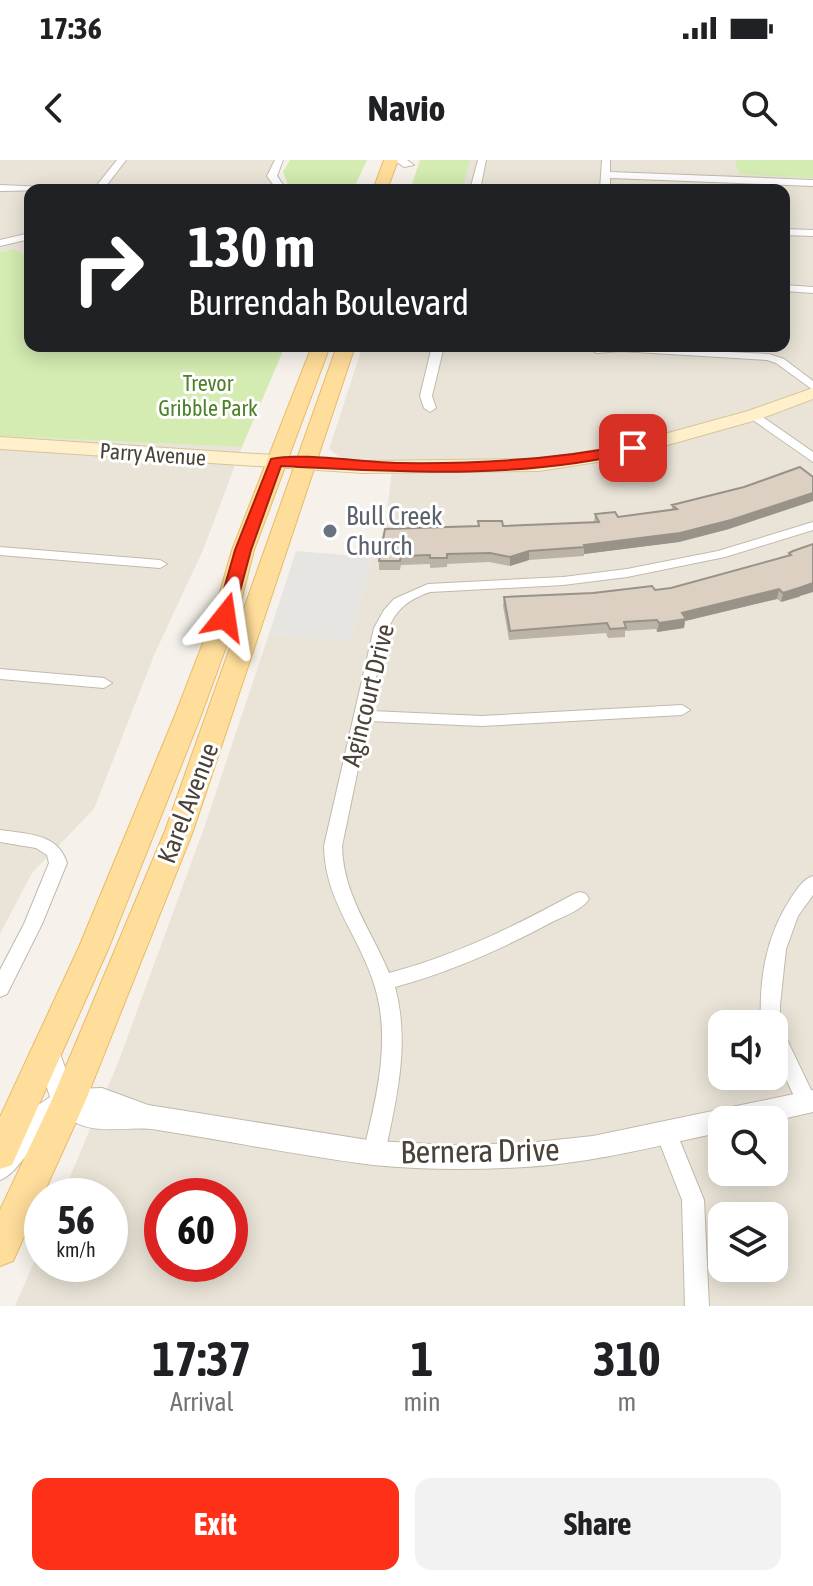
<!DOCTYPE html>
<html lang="en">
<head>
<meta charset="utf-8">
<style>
	body { margin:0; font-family:"Asap Condensed",sans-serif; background:#f2f2f2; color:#202124; height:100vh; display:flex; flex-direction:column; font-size:30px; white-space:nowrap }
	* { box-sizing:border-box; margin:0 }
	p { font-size:26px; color:#757577 }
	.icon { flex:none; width:44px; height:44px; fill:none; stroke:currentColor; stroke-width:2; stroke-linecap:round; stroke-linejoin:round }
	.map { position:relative; height:1146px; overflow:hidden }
	.sheet { display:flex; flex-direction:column; background:#fff; flex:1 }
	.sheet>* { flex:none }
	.hud { position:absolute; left:24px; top:24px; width:766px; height:168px; border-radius:16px; box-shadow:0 4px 20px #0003; background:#202124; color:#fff; overflow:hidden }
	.controls { position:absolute; left:708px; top:850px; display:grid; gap:16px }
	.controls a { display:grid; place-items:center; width:80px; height:80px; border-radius:16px; background:#fff; box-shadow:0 4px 20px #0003; font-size:40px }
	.speed { position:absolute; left:24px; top:1018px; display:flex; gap:16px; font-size:40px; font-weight:700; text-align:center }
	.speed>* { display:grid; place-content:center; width:104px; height:104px; border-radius:50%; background:#fff; box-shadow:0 4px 20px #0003; line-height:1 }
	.speed small { font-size:20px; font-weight:400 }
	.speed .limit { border:12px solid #d22; background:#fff; color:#111 }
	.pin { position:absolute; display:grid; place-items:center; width:68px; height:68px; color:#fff; margin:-34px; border-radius:16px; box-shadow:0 4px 12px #0006 }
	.me { position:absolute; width:88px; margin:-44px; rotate:15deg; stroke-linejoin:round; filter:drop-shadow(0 0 6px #0008) }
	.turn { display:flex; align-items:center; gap:28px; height:168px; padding:0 32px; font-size:36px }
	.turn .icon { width:104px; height:104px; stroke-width:2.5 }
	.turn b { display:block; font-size:56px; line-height:68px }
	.eta { display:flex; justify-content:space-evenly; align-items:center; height:136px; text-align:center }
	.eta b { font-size:48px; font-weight:700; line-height:56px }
	.primary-button { display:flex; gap:16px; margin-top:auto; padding:16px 32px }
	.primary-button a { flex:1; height:92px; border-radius:16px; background:#ff3018; color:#fff; font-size:32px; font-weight:700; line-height:92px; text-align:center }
	.primary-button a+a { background:#f2f2f2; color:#202124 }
	.status { display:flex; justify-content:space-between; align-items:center; height:56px; padding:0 40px; background:#fff; direction:ltr }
	.status svg { height:22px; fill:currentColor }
	header { display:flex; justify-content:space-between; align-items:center; height:104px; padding:0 32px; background:#fff; font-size:36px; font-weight:700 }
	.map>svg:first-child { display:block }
	.residential { fill:#eae4d8; fill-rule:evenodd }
	.green { fill:#d4ebb2 }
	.parking { fill:#e7e5e2 }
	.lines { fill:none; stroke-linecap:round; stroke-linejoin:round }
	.minor-casing { stroke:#c2b9ac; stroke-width:2 }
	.tertiary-casing { stroke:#c2b9ac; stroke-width:2 }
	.secondary-casing { stroke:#d7c499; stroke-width:2 }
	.primary-casing { stroke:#e9bb65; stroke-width:2 }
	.minor { fill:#fff; fill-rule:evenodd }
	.tertiary { fill:#fff; fill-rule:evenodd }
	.secondary { fill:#fff0cb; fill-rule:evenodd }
	.primary { fill:#ffdd9a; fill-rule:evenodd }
	.wall { fill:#bcb3a7 }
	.shaded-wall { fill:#999288 }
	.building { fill:#dbd0c2; stroke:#999288; stroke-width:2 }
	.route { fill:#ff3018; stroke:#a61f10; stroke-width:2 }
	.worship-dot { fill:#6b7280; stroke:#fff; stroke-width:3 }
	.labels { text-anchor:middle; stroke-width:6; stroke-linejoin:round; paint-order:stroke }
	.far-park-label { font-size:22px; fill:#4d8027; stroke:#fff }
	.far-street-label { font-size:22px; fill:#4b4238; stroke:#fff }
	.worship-label { font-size:26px; fill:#5b616d; stroke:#fff; text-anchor:start }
	.street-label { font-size:26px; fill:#4b4238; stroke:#fff }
	.near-street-label { font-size:32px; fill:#4b4238; stroke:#fff }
</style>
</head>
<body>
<div class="status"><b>17:36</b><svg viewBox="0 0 49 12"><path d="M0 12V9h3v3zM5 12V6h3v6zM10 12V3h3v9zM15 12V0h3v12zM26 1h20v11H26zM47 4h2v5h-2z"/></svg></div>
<header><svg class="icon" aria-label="back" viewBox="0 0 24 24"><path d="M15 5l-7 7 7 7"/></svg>Navio<svg class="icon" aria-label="search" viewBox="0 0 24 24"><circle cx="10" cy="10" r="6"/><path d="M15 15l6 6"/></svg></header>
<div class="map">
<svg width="813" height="1146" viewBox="0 0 813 1146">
	<rect width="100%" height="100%" fill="#f6f2eb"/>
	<path class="residential" d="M0,0H283L277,10L285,30H30V98L14,89L0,92Z
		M469,0H813V1146H15L42,1084V1104H110V1036H62L119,900L204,668L269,474L351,481L372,397L385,369L393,301L343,300L329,289L362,188L418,191L420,186H784V30H461ZM722,864H774V916H722ZM722,960H774V1012H722ZM162,1036H230V1104H162ZM722,1056H774V1108H722Z
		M0,276L242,287L203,390L155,493L94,649L32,713L0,774Z"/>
	<path class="green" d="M290,0H367L353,30H290L283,12Z
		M420,0H470L462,30H410Z
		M735,0H813V18L739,14Z
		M14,89L30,98V186H285L242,287L0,276V92Z"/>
	<path class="parking" d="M296,391L372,397L351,482L269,474Z"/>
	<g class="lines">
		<g class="minor-casing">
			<path id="minor" d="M117,0H126L103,30H93Z
				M275,0H283L277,16L287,30H277L267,16Z
				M478,0H486L480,30H470Z
				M602,0H610V12L813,20V26L610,18V30H600Z
				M0,25L45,27L50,30L0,31Z
				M784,69L813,70V76L784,75Z
				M30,73V79L0,86V80Z
				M784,125L813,127V133L784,131Z
				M432,186H444L432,236L436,248L430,252L424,248L420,236Z
				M604,186L769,194L784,199L813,221V230L776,203L767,200L620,191L597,193L591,190Z
				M754,251L813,292V302L750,258V252Z
				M813,362V370L725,397L627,417L563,425L430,432C418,436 406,442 398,452C380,472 376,524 371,551L482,556L682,545L690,550L682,555L482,566L368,561L342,686C343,735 371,769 389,813C455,796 515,766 574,734L580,732L586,734L589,739C582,750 564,756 552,762C502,789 450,812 395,827C410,883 397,937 385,993L382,1000L374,1002L366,1000L363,993C377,936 393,875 372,818C355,770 325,739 324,686L374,468L384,450L394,439L428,424L563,417L627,409L718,391Z
				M0,387L160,400L167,404L160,408L0,395Z
				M0,509L104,518L112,523L104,528L0,519Z
				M0,670C27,674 58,673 67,703L42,764L7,834L0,837V810L24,764L49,703L47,695L36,688L0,682Z
				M813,716V735L798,756L786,789L780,845V865L813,934V950L807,952L800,949L774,893V864H761C759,818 766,776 791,738C797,729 803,719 813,716Z
				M666,962L673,964L704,1040L709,1146H685L682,1040L655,971L659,964Z"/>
		</g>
		<g class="tertiary-casing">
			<path id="tertiary" d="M394,0H407L414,5L404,7Z
				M47,880L56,883L73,929L102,928L148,945L374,981L451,985L527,983L593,976L813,930V952L774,961L722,960V972C657,986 592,1003 525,1007C475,1010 423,1010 373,1005C301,996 229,981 158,970C126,964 92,979 64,955C36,971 22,1012 0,1020V986L25,954L50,937L35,890L38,883Z"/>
		</g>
		<g class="secondary-casing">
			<path id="secondary" d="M813,228V239L760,259L664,286L610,300L539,311L363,313L0,289V277L363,301L539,299L610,288L650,278L748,251Z"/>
		</g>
		<g class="primary-casing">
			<path id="primary" d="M384,0H398L387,30H373Z
				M312,186H330L254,390L237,457L200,558L109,787L12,1005L0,1009V957L79,787L174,558L213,457L232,390Z
				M337,186H355L193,671L85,942L13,1101L0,1106V1050L51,942L165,671Z"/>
		</g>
		<use href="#minor" class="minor"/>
		<use href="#tertiary" class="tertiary"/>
		<use href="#secondary" class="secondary"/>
		<use href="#primary" class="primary"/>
	</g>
	<path class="wall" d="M672,345L729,369L679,382L584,394V396L529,400L510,406L489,402L447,404V407L430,408V404L401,405L400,410H379V401L478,366V361L503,366L594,362L595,354L618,357L672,350Z
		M793,391L800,437L781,442L777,439L685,461L684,468L657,472L656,469L625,471V477L608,478L606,473L509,480L503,446L504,437L655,430L671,428L788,396L789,393Z"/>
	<path class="shaded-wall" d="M813,333V341L729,369L679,382L584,394V385Z
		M529,391V400L510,406V397Z
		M813,423V432L781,442L783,433Z
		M779,429L777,439L685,461L684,468L657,472L659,463L682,453Z"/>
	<path class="building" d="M800,307L813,317V333L731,360L680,373L584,385L585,387L529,391L510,397L490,393L447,394V398H430V395L401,396L400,401H379L385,369L479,366L478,361H502L503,366L599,362L595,354L615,352L618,357L677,349L672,345L744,327Z
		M813,384V423L802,427L783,433L779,429L682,453L686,459L659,463L657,460L624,462L626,468L610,469L607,463L510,471L504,437L593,433L652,426L655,430L671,428L791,395L789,393L793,391Z"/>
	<path class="route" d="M633,284L640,288L638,291C521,320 400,312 281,306L251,390L233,457L225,462L216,457L235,390L271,299C303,292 364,303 400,303C479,304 556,300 633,284Z"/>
	<circle class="worship-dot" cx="330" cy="371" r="8"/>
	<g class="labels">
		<g class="far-park-label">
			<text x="208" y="231">Trevor<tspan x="208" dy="25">Gribble Park</tspan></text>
		</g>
		<g class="far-street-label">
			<text transform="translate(153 294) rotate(4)" y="8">Parry Avenue</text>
		</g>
		<g class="worship-label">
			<text x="346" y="365">Bull Creek<tspan x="346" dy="30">Church</tspan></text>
		</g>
		<g class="street-label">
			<text transform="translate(368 535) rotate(-76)" y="9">Agincourt Drive</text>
			<text transform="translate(188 643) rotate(-69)" y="9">Karel Avenue</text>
		</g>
		<g class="near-street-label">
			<text transform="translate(480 991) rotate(-1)" y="11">Bernera Drive</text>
		</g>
	</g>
</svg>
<div class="controls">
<a><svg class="icon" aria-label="sound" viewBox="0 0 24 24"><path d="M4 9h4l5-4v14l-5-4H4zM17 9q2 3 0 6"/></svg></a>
<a><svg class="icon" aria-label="search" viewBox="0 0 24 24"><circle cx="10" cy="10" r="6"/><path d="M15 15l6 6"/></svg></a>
<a><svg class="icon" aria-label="layers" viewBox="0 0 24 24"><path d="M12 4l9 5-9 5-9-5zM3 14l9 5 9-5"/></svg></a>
</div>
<div class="speed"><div>56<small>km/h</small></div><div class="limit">60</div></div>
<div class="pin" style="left:633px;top:288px;background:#d93025"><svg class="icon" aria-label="arrive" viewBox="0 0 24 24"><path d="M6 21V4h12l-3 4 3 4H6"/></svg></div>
<svg class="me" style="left:225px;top:457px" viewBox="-20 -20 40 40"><path d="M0-17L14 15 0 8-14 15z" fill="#ff3018" stroke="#fff" stroke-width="4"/></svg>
<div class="hud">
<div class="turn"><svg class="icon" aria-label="right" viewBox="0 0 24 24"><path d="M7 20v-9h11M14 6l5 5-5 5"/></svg><div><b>130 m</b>Burrendah Boulevard</div></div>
</div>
</div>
<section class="sheet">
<div class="eta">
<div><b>17:37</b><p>Arrival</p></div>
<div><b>1</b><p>min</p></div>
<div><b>310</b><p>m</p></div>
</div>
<div class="primary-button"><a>Exit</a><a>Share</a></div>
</section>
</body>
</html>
